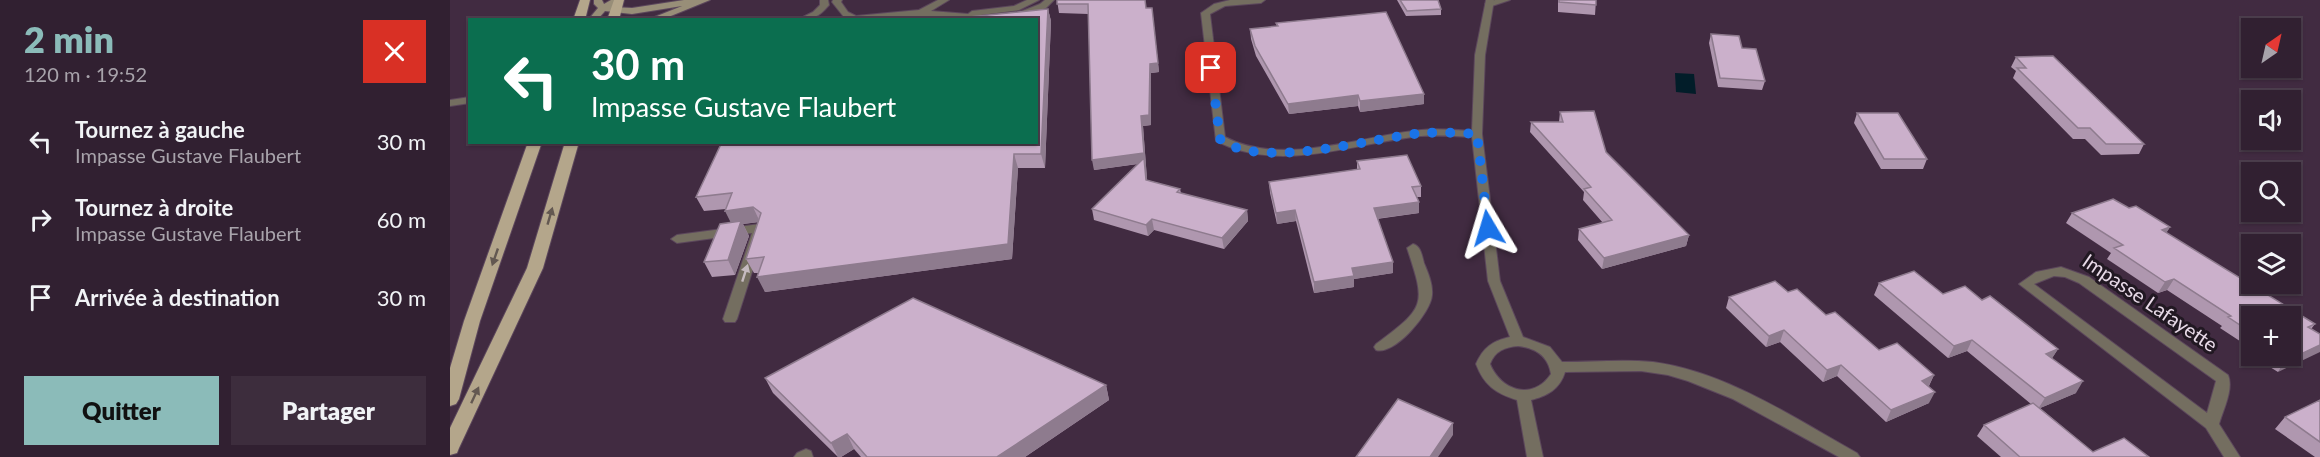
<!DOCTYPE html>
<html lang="fr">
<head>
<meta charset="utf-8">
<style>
	body { margin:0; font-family:Lato,sans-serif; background:#3d2d3d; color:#f1f3f6; height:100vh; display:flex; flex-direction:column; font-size:22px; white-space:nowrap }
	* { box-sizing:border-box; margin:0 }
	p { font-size:20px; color:#a8a3ab }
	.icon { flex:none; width:33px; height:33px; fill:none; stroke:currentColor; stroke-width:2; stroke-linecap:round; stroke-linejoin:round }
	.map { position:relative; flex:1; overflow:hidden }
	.panel { display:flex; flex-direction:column; background:#312031; width:450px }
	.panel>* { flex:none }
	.guide { position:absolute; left:18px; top:18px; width:570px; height:126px; border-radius:0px; box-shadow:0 2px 4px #0004,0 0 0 2px #4c3e4d; background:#0b6e4f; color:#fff; overflow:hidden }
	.needle { width:39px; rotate:34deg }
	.fabs { position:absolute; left:1791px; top:18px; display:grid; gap:12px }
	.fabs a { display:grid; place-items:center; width:60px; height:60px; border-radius:0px; background:#312031; box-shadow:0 2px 4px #0004,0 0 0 2px #4c3e4d; font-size:30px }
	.pin { position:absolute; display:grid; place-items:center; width:51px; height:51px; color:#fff; margin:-26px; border-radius:12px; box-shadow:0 3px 9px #0006 }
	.me { position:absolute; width:66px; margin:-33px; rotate:353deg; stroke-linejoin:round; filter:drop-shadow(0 0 4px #0008) }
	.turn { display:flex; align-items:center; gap:21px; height:126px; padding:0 24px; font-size:27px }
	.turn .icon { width:78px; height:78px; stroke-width:2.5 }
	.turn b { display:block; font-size:42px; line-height:51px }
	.round { display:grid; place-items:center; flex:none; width:63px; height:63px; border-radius:0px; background:#3d2d3d }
	.overview { display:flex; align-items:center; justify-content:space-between; height:102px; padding:0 24px }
	h1 { font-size:36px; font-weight:800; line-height:45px; color:#8bbbb9 }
	.cta { display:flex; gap:12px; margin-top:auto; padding:12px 24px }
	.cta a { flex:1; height:69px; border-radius:0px; background:#8bbbb9; color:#111; font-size:24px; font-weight:800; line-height:69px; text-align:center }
	.cta a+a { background:#3d2d3d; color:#f1f3f6 }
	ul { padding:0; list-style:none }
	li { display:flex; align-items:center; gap:18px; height:78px; padding:0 24px }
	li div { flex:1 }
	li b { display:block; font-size:22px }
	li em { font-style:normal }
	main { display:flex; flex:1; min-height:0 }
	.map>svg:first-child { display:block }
	.water { fill:#021d29 }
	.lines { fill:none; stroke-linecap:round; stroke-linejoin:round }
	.lane-casing { stroke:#5c475c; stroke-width:2 }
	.street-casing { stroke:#5c475c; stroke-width:2 }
	.secondary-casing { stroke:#5c475c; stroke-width:2 }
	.primary-casing { stroke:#5c475c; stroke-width:2 }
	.lane { fill:#746e60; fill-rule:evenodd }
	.street { fill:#746e60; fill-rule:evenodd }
	.secondary { fill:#988e78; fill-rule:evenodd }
	.primary { fill:#b4a68b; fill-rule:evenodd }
	.wall { fill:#af97af }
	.shaded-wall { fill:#8e7b8e }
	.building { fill:#cbb0cb; stroke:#8e7b8e; stroke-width:1.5 }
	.oneway { fill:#635851 }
	.oneway2 { fill:#c5babf }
	.route { stroke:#1a73e8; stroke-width:10; stroke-dasharray:0 18 }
	.labels { text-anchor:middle; stroke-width:6; stroke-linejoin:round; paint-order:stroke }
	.street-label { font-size:20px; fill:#e8dae8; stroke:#211822 }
</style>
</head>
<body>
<main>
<section class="panel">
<div class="overview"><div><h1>2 min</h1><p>120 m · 19:52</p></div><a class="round" style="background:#d93025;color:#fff"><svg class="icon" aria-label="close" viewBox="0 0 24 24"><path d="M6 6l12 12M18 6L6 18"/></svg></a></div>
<ul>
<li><svg class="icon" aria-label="left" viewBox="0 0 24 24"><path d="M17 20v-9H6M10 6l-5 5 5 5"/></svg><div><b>Tournez à gauche</b><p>Impasse Gustave Flaubert</p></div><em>30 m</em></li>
<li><svg class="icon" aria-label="right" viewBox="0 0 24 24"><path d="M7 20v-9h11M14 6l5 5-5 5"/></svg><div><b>Tournez à droite</b><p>Impasse Gustave Flaubert</p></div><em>60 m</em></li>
<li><svg class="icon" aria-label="arrive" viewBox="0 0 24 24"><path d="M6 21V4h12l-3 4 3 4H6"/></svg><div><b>Arrivée à destination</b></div><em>30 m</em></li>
</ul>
<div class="cta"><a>Quitter</a><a>Partager</a></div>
</section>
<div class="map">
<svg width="1870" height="457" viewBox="0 0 1870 457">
	<rect width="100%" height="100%" fill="#412b41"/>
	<path class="water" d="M1225,73L1244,74L1246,94L1226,92Z"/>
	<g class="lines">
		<g class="lane-casing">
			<path id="lane" d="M370,0H378L379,5C369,17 362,20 347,20L363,12L370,5Z
				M383,0H392L391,2L398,12L406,16L469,10L488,0H499L481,11L518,14L522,11L564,6L577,0H589L569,10L531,15L534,16V20L471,16L426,20H384L394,17L382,2Z
				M595,0H604L596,8L566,18L562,15L590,4Z
				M1045,0H1060L1039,7L1035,4Z
				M310,224L316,228L287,319L285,322H275L273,319L302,233L227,243L221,239L227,235Z
				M963,244C971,246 972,256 974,263C978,273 983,284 982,295C981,313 944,356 926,350L924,347L926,344C976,307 976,305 957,248Z
				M356,449L361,451L363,457H344L347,453Z"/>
		</g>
		<g class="street-casing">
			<path id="street" d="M780,0H815L811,3L775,6L760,14L775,137C832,167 910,136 971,130C988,128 1005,130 1022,131L1025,55L1036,0H1044L1035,55L1032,134L1050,281L1073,337L1100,347L1112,362C1142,362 1173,359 1203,362C1277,372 1344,418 1407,453L1410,457H1389L1283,399L1238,381L1218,375L1191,371L1115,372C1110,389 1097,396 1081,400L1093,457H1077L1067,400C1045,393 1034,385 1026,364C1033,348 1042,341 1060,337L1038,281L1022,137C1005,136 988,135 971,136C904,143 830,174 766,141L751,13L764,4ZM1068,346C1085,348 1098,355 1101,374C1083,401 1051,391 1040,364C1045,351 1055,347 1068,346Z
				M20,97V103L0,106V100Z
				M1611,267L1639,277L1778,375C1784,389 1773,410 1769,424L1790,457H1774L1756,428L1569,284L1586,272ZM1604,276L1615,277L1629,283L1766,381L1757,413L1584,284Z"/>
		</g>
		<g class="secondary-casing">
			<path id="secondary" d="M144,0H152L154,4L161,0H172L162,7L182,8L234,0H260L211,20H197L232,6L182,14L155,11L147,20H138L148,8L144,4Z"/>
		</g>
		<g class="primary-casing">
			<path id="primary" d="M130,0H140L135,20H123Z
				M164,0H174L169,20H157Z
				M78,142H92L30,321L9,399L6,404L0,406V368L14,321Z
				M115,142H129L93,268L9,448L7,453L0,455V428L77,268Z"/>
		</g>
		<use href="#lane" class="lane"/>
		<use href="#street" class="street"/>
		<use href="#secondary" class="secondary"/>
		<use href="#primary" class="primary"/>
	</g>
	<path class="wall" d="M607,0L697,8H702L709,72L701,73V125L693,126L697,180L730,189L731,193L797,210L798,221L774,249L704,230L698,236L644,220L642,209L688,164L644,170L638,14L609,13Z
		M947,0H988L991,9V15L956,16Z
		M1108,0H1146L1145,15L1108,12Z
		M598,9L601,21L595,168H568L562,259L315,292L309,273H304L296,259L308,222L293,224L299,236L285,275L262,277L254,262L281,222L276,209L254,211L246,197Z
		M826,23L974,104L910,112L908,106L839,114L806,56L801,39L800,29L827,26Z
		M1261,34L1292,48L1315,81L1312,90L1268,87L1259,43Z
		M1566,57L1694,144L1689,154L1651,155L1635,139H1623L1563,78L1566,71L1561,67Z
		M1110,112L1156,152L1239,235L1236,246L1152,269L1128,240L1129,229L1153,223L1133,200L1134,192L1080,132L1081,122H1109Z
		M1407,113L1477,159L1473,169H1431L1404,123Z
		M907,161L971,186V197H967L969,213L927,219L943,262V273L904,279V287L864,293L846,221L827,224L820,193L819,182L907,170Z
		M1679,208L1720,227L1716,233L1865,324L1828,372L1802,356H1840L1802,316V349L1770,328L1772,326L1717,290L1708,293L1657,259L1661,253L1616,223L1622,213Z
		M1429,283L1493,294L1532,300L1608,349L1602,358L1626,393L1590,408L1643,452L1699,457H1551L1527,436L1534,425L1581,404L1517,351L1498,358L1424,295Z
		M1338,292L1376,315L1429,350L1484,375L1479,386V403L1436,422L1387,376L1373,382L1330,342L1316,347L1276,308L1279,297Z
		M315,378L656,385L659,400L575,457H411L404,449L391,457H388L323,393Z
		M1870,400V457H1865L1825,429L1835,417Z"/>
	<path class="shaded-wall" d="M702,8L709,72L701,73V125L693,126L698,191L694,163L644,170L642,160L691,116L700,64Z
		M598,9L601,21L595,168L591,154Z
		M974,94V104L910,112V101Z
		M908,95V106L839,114L838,104Z
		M564,154L568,168L562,259L315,292L307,277Z
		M969,202V213L924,219V208Z
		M303,207L310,222L293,224L299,236L285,275L278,260L282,225L275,211Z
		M797,210L798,221L774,249L772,238Z
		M845,210L846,221L827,224L826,213Z
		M702,219L704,230L698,236L696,225Z
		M1720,227L1713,238L1712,230Z
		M1239,235L1236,246L1152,269L1154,258Z
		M943,262V273L904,279V287L864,293V282L902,268Z
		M1724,279L1717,290L1708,293L1715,282Z
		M1334,330L1330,342L1316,347L1319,336Z
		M1522,340L1517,351L1498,358L1504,346Z
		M1870,345V352L1828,372L1836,361Z
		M1608,349L1601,360L1596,354Z
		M1391,365L1387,376L1373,382L1377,370Z
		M1484,375L1478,387L1472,381Z
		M1633,381L1626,393L1588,409L1595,398Z
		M656,385L659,400L575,457H547Z
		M1485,392L1479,403L1436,422L1441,410Z
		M1003,423V435L988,457H980Z
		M397,434L404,449L391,457H388L381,443Z"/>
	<path class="building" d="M607,0H695L696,8H702L708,63L700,64L699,115L691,116L694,153L642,160L638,4H607Z
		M950,0H988L991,9L957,11Z
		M1109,0H1146V5L1109,2Z
		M598,9L591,154H564L558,244L307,277L314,257L296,259L311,213L303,207L275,211L282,193L246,197L272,142H586V20H490Z
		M936,12L974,94L910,101L908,95L838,104L805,46L800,29L828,26L826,23Z
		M1261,34L1289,36L1292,48L1306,49L1315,81L1270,78Z
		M1603,56L1694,144H1656L1640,128H1628L1567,68H1576L1566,57Z
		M1144,111L1156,152L1239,235L1154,258L1129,229L1162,220L1134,189L1141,187L1081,122H1113L1110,112Z
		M1407,113H1448L1477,159H1434Z
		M957,155L971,186L962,187L969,202L924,208L943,262L902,268L904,276L864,282L845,210L826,213L819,182L910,169L907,161Z
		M694,158L696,180L730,189L727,192L797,210L772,238L702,219L696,225L642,209Z
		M1663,199L1679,208L1686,206L1720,227L1712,230L1865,324L1858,327L1870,334V345L1836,361L1828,356H1840V316H1802V333L1778,317L1781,316L1724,279L1715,282L1664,248L1673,245L1622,213Z
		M291,221L278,260L254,262L270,224Z
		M1464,271L1493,294L1515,286L1532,300L1540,296L1608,349L1596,354L1633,381L1595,398L1522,340L1504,346L1429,283Z
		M1325,281L1338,292L1347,289L1376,315L1385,312L1429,350L1447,343L1484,375L1472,381L1485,392L1441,410L1391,365L1377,370L1334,330L1319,336L1279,297Z
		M463,298L656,385L547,457H417L397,434L381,443L315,378Z
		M948,399L1003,423L980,457H906Z
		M1870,400V442L1835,417Z
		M1583,403L1643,452L1674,438L1699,457H1570L1534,425Z"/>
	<defs><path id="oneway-solid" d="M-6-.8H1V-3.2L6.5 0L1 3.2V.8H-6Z" transform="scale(1.5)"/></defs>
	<g class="oneway">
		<use href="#oneway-solid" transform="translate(100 216) rotate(-74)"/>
		<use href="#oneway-solid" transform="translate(45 257) rotate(109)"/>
		<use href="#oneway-solid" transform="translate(25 395) rotate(-65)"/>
	</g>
	<use class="oneway2" href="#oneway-solid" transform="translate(295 273) rotate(-72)"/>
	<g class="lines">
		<path class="route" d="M761,68L770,139C809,171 922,138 972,133C990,132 1009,133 1027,134L1038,228"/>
	</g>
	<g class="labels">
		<g class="street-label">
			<text transform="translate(1700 303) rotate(34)" y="7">Impasse Lafayette</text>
		</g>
	</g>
</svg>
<div class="fabs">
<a><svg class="needle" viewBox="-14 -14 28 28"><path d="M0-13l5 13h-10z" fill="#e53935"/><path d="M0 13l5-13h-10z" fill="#a8a3ab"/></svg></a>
<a><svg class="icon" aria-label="sound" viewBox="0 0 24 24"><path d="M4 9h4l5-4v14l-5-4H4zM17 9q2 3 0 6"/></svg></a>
<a><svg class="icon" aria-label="search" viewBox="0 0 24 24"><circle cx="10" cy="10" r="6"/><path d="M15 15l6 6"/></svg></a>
<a><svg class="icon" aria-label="layers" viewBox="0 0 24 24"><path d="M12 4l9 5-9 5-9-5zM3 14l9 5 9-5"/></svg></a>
<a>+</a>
</div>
<div class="pin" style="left:761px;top:68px;background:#d93025"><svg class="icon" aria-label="arrive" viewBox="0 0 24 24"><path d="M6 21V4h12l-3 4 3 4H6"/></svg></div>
<svg class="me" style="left:1038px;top:228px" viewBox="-20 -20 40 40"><path d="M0-17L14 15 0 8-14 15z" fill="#1a73e8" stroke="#fff" stroke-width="4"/></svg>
<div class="guide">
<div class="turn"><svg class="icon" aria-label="left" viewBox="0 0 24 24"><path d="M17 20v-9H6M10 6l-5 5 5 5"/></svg><div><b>30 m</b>Impasse Gustave Flaubert</div></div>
</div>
</div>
</main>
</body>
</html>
